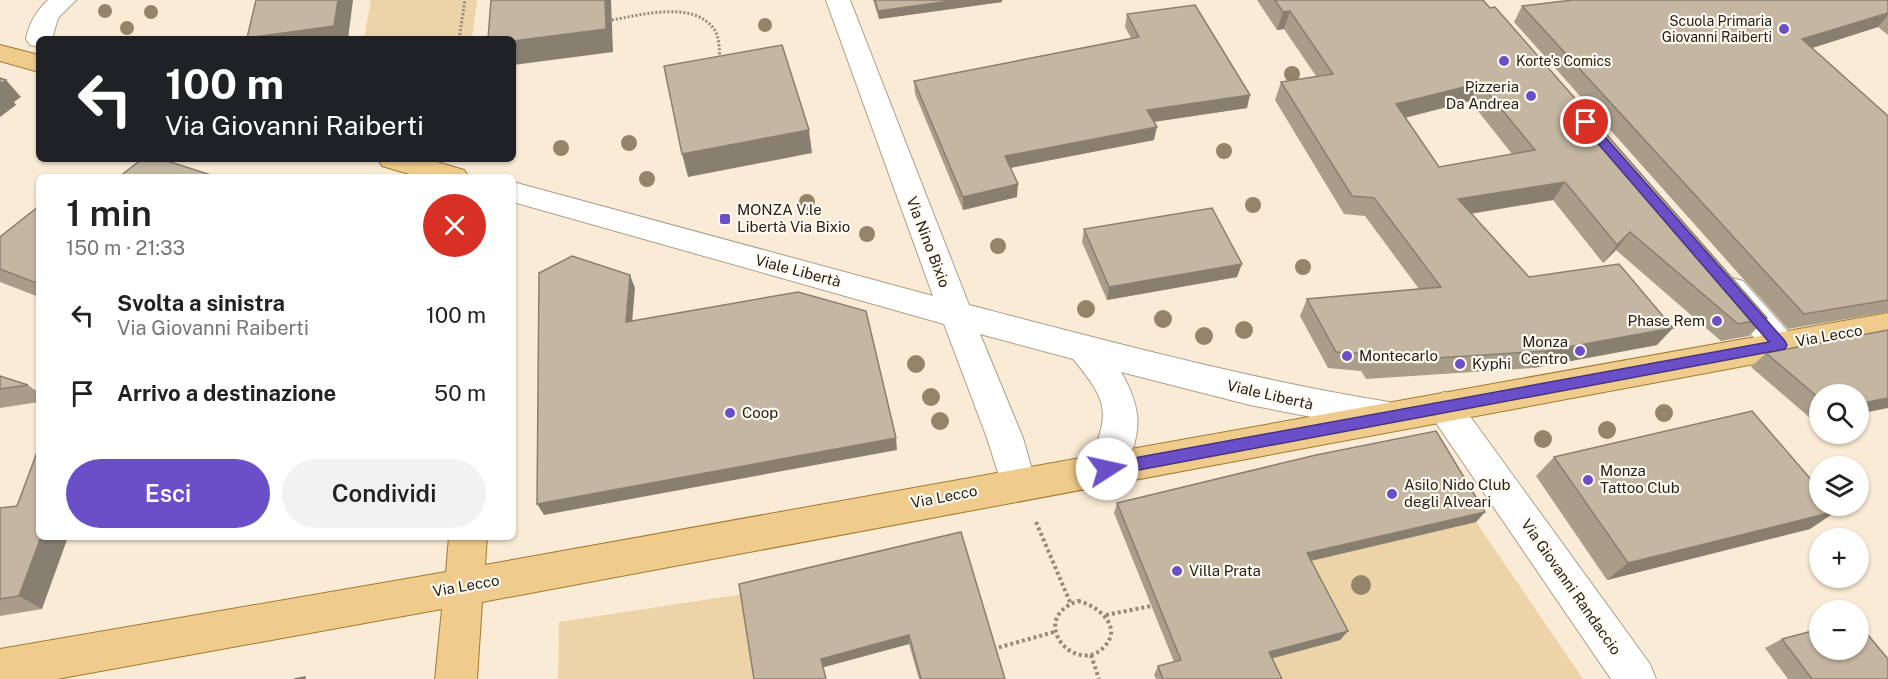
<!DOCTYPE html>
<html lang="it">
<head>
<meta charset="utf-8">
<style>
	body { margin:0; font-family:"Public Sans",sans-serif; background:#f2f2f2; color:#222; height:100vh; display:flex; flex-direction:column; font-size:22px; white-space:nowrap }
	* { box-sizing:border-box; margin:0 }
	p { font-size:20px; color:#767676 }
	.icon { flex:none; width:33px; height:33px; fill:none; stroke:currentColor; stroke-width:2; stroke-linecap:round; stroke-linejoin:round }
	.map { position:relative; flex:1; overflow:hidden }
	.side { position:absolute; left:36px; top:174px; width:480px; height:366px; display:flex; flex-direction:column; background:#fff; border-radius:9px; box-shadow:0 2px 4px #0004 }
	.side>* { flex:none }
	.guide { position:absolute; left:36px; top:36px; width:480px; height:126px; border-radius:9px; box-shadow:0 2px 4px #0004; background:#202124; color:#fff; overflow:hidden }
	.controls { position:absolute; left:1809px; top:384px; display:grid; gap:12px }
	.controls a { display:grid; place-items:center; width:60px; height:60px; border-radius:50%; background:#fff; box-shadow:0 2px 4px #0004; font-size:30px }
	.pin { position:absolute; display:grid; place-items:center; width:51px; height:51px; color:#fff; margin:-26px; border:3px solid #fff; border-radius:50%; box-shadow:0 2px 6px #0007 }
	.me { position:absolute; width:66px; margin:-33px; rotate:80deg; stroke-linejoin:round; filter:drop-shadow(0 0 4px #0008) }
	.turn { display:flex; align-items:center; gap:21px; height:126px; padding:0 30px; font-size:27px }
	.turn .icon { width:78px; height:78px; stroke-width:2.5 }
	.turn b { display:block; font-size:42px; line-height:51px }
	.round { display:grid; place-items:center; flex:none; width:63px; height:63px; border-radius:32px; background:#f2f2f2 }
	.summary { display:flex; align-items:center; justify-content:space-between; height:102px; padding:0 30px }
	h1 { font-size:36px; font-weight:600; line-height:45px }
	.action { display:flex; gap:12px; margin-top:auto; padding:12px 30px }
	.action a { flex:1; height:69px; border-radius:36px; background:#6b4fc9; color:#fff; font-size:24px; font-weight:600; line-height:69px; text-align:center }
	.action a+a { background:#f2f2f2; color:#222 }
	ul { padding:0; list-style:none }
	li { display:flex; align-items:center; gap:18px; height:78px; padding:0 30px }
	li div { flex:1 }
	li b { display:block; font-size:22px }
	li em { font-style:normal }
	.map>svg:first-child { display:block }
	.green { fill:#edd3a8 }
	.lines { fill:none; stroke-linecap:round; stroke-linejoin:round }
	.minor-casing { stroke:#ac9f8a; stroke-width:2 }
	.major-casing { stroke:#a27a30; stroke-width:2 }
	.path-far1 { stroke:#938a7a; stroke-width:3; stroke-dasharray:2 2; stroke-linecap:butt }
	.path { stroke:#938a7a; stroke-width:4; stroke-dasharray:3 3; stroke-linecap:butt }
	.minor { fill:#fff; fill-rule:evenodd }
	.major { fill:#efcc8b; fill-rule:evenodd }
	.tree { fill:#93846a }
	.wall { fill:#a99d8a; fill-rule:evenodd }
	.shaded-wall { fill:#897f71 }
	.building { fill:#c4b6a1; stroke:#897f71; stroke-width:1.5; fill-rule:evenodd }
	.route { fill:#6b4fc9; stroke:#463383; stroke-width:1.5 }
	.poi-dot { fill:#6b4fc9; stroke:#fff9f0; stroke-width:2 }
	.labels { text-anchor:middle; stroke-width:4.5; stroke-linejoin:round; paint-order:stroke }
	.far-poi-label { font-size:14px; fill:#262119; stroke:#fff9f0; text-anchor:end }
	.poi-label { font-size:15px; fill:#262119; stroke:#fff9f0; text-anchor:start }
	.street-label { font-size:15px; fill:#262119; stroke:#fff9f0 }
</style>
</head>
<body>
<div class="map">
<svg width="1888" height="679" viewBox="0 0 1888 679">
	<rect width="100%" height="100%" fill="#f9ebd5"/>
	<path class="green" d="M371,0H477L472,39H364Z
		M1476,522L1583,679H1271L1263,661L1282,555L1355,550Z
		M743,594L756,679H558L559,622Z"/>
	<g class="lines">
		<g class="minor-casing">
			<path id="minor" d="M48,0H76L58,18L52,39H39V47L30,45L26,39C29,23 36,11 48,0Z
				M826,0H850L969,305C1108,341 1247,379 1389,402L1401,407L1406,417L1401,427L1389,432L1250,405L1121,372C1146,415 1140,437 1120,480L1107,485L1094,480L1089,469C1106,413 1114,408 1073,359L980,334L1023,438L1036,484L1031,495L1018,500L1005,495L987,438L944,324L513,202V182L933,296Z
				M1732,278L1743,281L1792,336L1797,345L1792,354L1780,358L1768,354L1721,299L1716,290L1721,281Z
				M1444,392L1456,397L1650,664L1656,679H1611L1432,417L1427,407L1432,397Z"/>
		</g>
		<g class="major-casing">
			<path id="major" d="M0,45L39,55V72L0,61Z
				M378,159H427L464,170L469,177H419L382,166Z
				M1888,313V339L482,602L477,679H435L442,609L57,679H0V649L446,572L449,537H487L485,565Z"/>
		</g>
		<path class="path-far1" d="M612,20C641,15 693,0 714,29C720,37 719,51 720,61
			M459,39L465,0"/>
		<path class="path" d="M1036,522L1070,602
			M1078,601C1097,605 1123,626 1105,646C1077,678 1025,620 1078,601Z
			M1106,615L1151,606
			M993,649L1054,632
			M1091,655L1099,679"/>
		<use href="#minor" class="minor"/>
		<use href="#major" class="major"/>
	</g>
	<g class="tree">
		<circle cx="105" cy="11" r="7"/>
		<circle cx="151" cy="12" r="7"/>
		<circle cx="765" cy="25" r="7"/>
		<circle cx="127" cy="28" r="7"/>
		<circle cx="1292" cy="74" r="8"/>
		<circle cx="629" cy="143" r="8"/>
		<circle cx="561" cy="148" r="8"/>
		<circle cx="1224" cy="151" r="8"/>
		<circle cx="647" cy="179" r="8"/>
		<circle cx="807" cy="202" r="8"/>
		<circle cx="1253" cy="205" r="8"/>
		<circle cx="867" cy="234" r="8"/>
		<circle cx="998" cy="246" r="8"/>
		<circle cx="1303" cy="267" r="8"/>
		<circle cx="1086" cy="309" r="9"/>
		<circle cx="1163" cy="319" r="9"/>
		<circle cx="1244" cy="330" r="9"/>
		<circle cx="1204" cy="336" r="9"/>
		<circle cx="916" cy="364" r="9"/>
		<circle cx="931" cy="397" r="9"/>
		<circle cx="1664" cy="413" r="9"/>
		<circle cx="940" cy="421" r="9"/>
		<circle cx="1607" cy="430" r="9"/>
		<circle cx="1543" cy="439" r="9"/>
		<circle cx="1361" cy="585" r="10"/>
	</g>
	<path class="wall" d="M873,0H1002V2L879,19Z
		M1257,0H1483L1767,318L1749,336L1721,341L1616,250L1603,263L1553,200L1471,214L1529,277L1657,345L1533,368L1366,379L1361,371L1328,368L1300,316L1307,299L1419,289L1365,216L1344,214L1275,100L1281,82L1316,76L1284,29L1277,30ZM1470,101L1512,154L1439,167L1405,118Z
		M1888,0V35L1878,27L1812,48L1888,116V312L1788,329L1514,22L1522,6Z
		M1127,14L1247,108L1154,122V140L1010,168L1017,197L963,210L915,94L914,81L1131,38L1125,27Z
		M39,206V297L0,282V237Z
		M1084,229L1237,277L1107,300L1082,242Z
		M1766,353L1820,394V423H1816L1751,367Z
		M0,376L28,385L39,393V402L0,408Z
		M1554,457L1810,529L1607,580L1536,476Z
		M1117,503L1485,512L1476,522L1311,561L1348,631L1340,640L1272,658L1282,679H1156L1154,675L1158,666L1174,662L1114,513Z
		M0,508L42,609L0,616Z
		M961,532L1005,679H919L909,644L824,667L754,679Z
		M1782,639L1888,679H1788L1765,648Z"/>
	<path class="shaded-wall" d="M338,0H353L348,39L247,38Z
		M605,0H611L613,52L513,65V41Z
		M957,0H1002V2L879,19L878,11Z
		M1290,11L1284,29L1277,30L1283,12Z
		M1888,13V15L1878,27L1790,55L1802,39Z
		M6,80L21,97L14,102L16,105L0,117V84Z
		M1480,83L1470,101L1387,122L1396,104Z
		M1250,95L1247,108L1145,123L1147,110Z
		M1157,127L1154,140L1004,169L1005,156Z
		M809,130L812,153L688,177L682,154Z
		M1565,182L1553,200L1448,217L1458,199Z
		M1018,184L1017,197L963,210V197Z
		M1630,232L1616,250L1603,263L1617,245Z
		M1242,264L1237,277L1107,300L1109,287Z
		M630,275L635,288L631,335L626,322Z
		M1673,328L1657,345L1533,368L1546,351Z
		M1888,398V408L1858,414V404Z
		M896,438L897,450L544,515L537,504Z
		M1837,511L1810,529L1607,580L1628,563Z
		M1485,512L1476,522L1301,563L1307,553Z
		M41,537H68L42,609L19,596Z
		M1348,631L1340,640L1263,661L1269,652Z
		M909,635V644L824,667L821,659Z"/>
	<path class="building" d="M256,0H338L334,26L247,38Z
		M491,0H605L606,29L513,41V39H488Z
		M875,0H957L878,11Z
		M1275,0H1483L1490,8L1495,7L1767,318L1738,324L1630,232L1617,245L1565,182L1458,199L1529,277L1619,264L1673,328L1546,351L1375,362L1370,354L1336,352L1307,299L1441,287L1374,198L1352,196L1281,82L1333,74L1290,11L1283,12ZM1480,83L1535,150L1439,167L1396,104Z
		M1573,0H1888V13L1802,39L1888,116V300L1804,314L1522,6Z
		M1195,5L1250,95L1147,110L1157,127L1005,156L1018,184L963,197L914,81L1139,37L1127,14Z
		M782,45L809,130L682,154L664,66Z
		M0,78L6,80L0,84Z
		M142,159H161L208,174L204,177H119Z
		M39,206V284L0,269V237Z
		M1212,208L1242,264L1109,287L1084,229Z
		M572,256L630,275L626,322L798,292L866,311L896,438L537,504L539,273Z
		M1888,330V398L1858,404V394H1820V399L1766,353Z
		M0,376L28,385L0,389Z
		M1752,411L1820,490V506H1833L1837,511L1628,563L1554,457Z
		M1436,431L1485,512L1307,553L1348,631L1269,652L1282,679H1163L1158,666L1181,660L1117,503L1316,455Z
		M39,447V537H41L19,596L0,599V508L17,506Z
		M961,532L1005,679H921L909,635L821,659L826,679H754L739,584Z
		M1858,623L1888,659V679H1812L1782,639L1820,629V650H1858Z
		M305,677V679H294Z"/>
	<path class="route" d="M1586,119L1590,120L1785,341L1787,345L1785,349L1107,476L1102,474L1100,469L1102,465L1107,463L1769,342L1582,125V120Z"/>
	<g class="poi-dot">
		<circle cx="1784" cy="29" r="6"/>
		<circle cx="1504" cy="61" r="6"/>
		<circle cx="1531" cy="96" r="6"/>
		<rect x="719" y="213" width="12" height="12" rx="3"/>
		<circle cx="1717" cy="321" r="6"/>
		<circle cx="1580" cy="351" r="6"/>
		<circle cx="1347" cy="356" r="6"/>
		<circle cx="1460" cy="364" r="6"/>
		<circle cx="730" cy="413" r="6"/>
		<circle cx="1588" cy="480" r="6"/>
		<circle cx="1392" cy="494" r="6"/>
		<circle cx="1177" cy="571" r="6"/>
	</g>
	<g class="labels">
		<g class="far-poi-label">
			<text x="1772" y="26">Scuola Primaria<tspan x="1772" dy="16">Giovanni Raiberti</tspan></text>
			<text x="1516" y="66" text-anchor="start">Korte's Comics</text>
		</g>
		<g class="poi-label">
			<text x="1519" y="92" text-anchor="end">Pizzeria<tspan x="1519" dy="17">Da Andrea</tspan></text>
			<text x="737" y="215">MONZA V.le<tspan x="737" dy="17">Libertà Via Bixio</tspan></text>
			<text x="1705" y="326" text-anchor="end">Phase Rem</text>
			<text x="1568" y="347" text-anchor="end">Monza<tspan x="1568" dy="17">Centro</tspan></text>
			<text x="1359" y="361">Montecarlo</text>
			<text x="1472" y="369">Kyphi</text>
			<text x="742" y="418">Coop</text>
			<text x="1600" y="476">Monza<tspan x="1600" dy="17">Tattoo Club</tspan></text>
			<text x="1404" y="490">Asilo Nido Club<tspan x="1404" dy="17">degli Alveari</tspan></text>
			<text x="1189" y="576">Villa Prata</text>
		</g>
		<g class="street-label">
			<text transform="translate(928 242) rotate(69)" y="5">Via Nino Bixio</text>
			<text transform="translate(798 271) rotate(15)" y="5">Viale Libertà</text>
			<text transform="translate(1829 336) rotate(-10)" y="5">Via Lecco</text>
			<text transform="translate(1270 395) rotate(13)" y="5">Viale Libertà</text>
			<text transform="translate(944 497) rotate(-11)" y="5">Via Lecco</text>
			<text transform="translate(466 586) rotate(-10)" y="5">Via Lecco</text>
			<text transform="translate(1571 587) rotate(55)" y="5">Via Giovanni Randaccio</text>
		</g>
	</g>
</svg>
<div class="controls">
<a><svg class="icon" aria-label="search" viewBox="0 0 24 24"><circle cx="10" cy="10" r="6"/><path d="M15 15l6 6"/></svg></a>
<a><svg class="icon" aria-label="layers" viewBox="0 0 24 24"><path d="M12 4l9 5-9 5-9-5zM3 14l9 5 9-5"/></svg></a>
<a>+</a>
<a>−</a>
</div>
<div class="pin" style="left:1586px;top:122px;background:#d93025"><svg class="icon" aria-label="arrive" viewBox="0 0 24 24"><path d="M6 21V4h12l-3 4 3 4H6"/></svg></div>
<svg class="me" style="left:1107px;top:469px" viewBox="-20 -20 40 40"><circle r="19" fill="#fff"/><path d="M0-13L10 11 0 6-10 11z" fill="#6b4fc9"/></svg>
<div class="guide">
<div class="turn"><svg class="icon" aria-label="left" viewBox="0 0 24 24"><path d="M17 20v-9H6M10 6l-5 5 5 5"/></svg><div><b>100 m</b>Via Giovanni Raiberti</div></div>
</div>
<section class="side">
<div class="summary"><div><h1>1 min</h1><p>150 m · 21:33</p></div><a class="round" style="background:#d93025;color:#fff"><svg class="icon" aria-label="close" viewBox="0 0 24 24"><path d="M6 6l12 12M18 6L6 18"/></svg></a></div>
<ul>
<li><svg class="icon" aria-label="left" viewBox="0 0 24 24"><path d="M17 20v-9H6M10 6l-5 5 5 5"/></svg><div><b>Svolta a sinistra</b><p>Via Giovanni Raiberti</p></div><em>100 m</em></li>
<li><svg class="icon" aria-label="arrive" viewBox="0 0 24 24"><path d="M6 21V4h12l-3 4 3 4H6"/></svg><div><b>Arrivo a destinazione</b></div><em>50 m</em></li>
</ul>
<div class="action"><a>Esci</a><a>Condividi</a></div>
</section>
</div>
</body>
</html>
